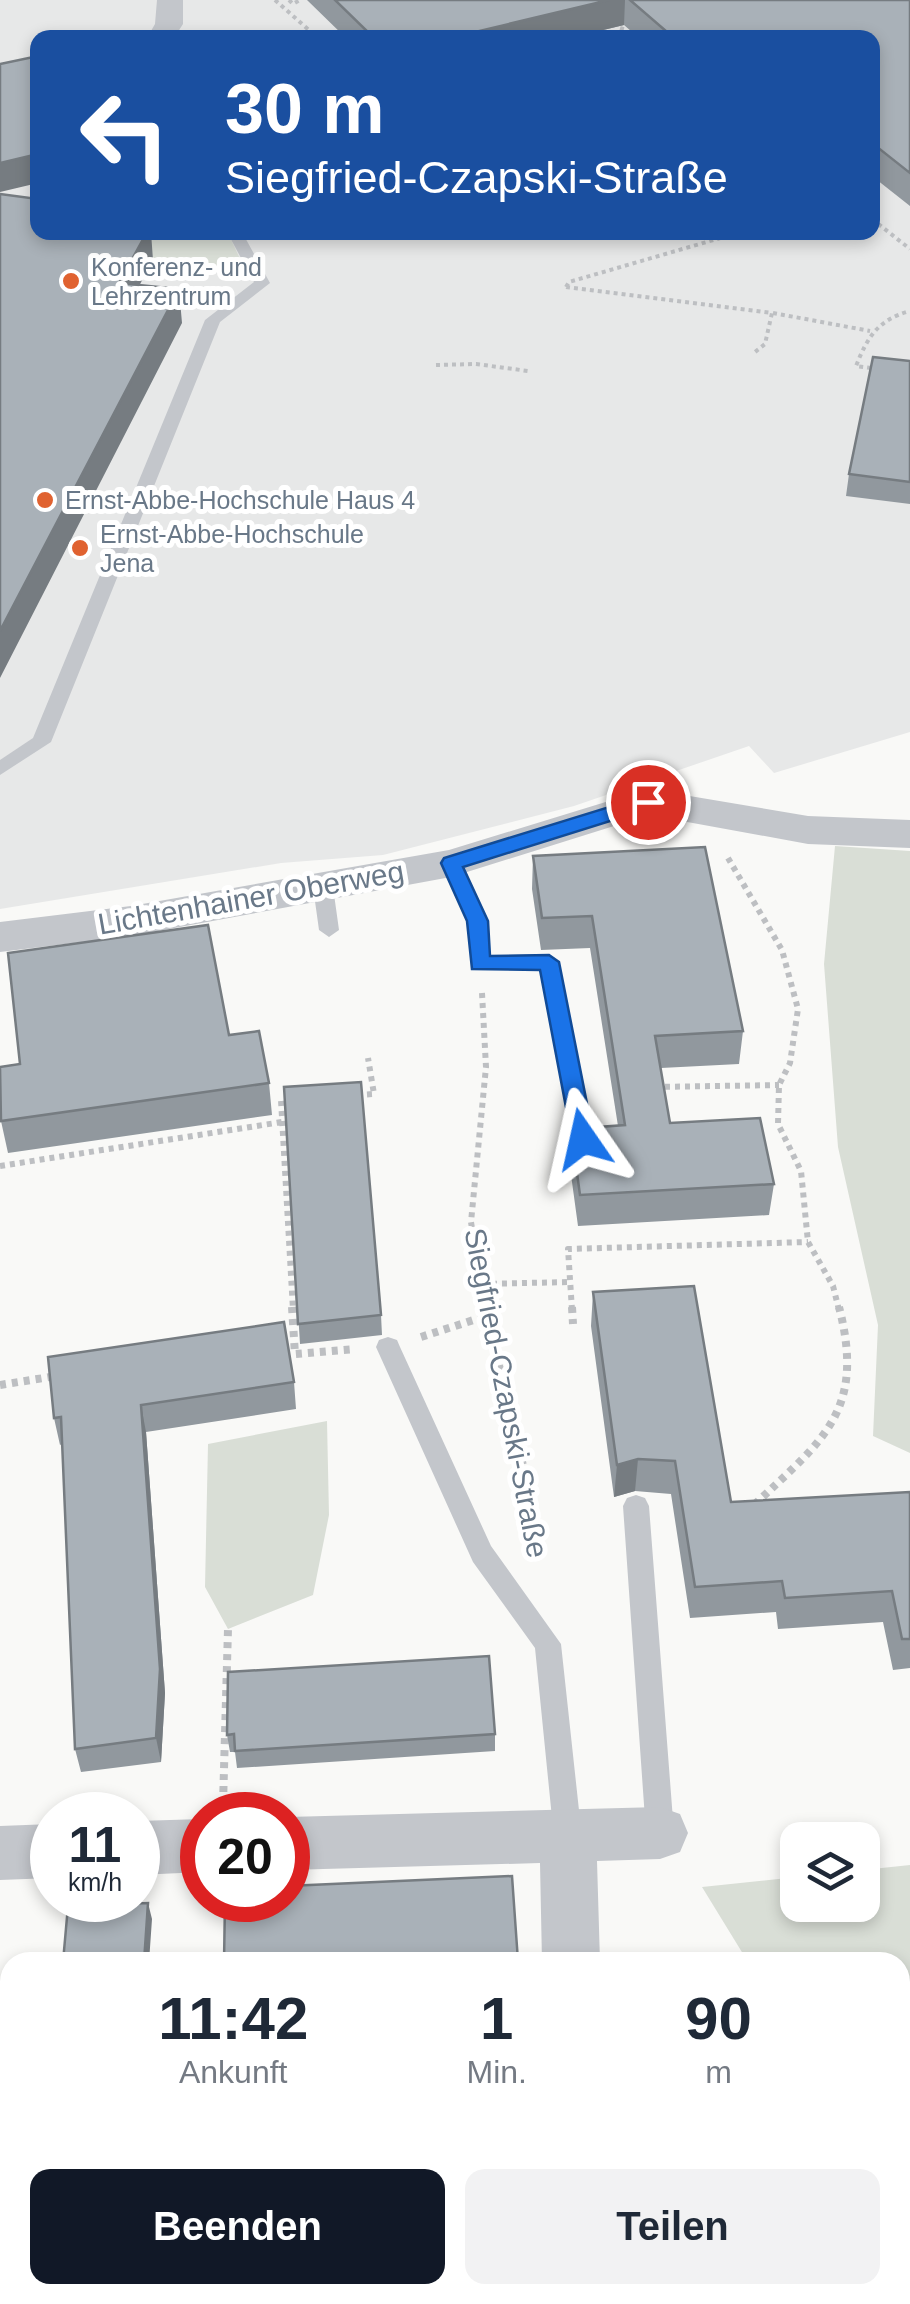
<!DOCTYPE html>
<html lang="de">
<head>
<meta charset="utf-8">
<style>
	body { margin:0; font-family:Helvetica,sans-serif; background:#f2f2f3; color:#1f2937; height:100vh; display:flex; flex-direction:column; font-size:38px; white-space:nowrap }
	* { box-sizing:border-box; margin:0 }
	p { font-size:32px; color:#747a83 }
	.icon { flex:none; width:55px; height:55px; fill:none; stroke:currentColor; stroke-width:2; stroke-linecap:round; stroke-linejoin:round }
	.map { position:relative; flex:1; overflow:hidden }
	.sheet { position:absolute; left:0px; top:1952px; width:910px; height:352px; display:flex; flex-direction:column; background:#fff; border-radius:30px 30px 0 0; box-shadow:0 5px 15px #0003 }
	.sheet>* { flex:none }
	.banner { position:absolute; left:30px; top:30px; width:850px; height:210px; border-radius:20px; box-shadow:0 5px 15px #0003; background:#1a4fa0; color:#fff; overflow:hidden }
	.buttons { position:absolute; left:780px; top:1822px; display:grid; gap:20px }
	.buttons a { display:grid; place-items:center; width:100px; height:100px; border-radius:20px; background:#fff; box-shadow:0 5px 15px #0003; font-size:50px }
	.speed { position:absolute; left:30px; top:1792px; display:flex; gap:20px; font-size:50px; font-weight:700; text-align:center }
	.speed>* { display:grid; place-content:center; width:130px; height:130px; border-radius:50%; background:#fff; box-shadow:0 5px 15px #0003; line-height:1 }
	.speed small { font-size:25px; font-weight:400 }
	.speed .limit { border:15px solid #d22; background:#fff; color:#111 }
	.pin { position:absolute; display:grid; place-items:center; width:85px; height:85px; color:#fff; margin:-42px; border:5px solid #fff; border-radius:50%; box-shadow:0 2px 10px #0007 }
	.me { position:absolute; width:110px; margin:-55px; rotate:349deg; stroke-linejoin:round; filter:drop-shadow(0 0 8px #0008) }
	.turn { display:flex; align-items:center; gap:35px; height:210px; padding:0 30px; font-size:45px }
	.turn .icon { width:130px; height:130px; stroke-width:2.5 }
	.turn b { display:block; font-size:70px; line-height:85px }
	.eta { display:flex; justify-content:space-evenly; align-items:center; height:170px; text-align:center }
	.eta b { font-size:60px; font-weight:700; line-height:70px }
	.action { display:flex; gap:20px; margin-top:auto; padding:20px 30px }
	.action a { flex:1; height:115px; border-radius:20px; background:#111827; color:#fff; font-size:40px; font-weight:700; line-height:115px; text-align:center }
	.action a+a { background:#f2f2f3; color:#1f2937 }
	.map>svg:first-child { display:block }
	.built { fill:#e7e8e8; fill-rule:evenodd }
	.green { fill:#d9ded6 }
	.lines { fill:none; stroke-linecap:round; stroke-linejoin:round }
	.path-far2 { stroke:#bdbfc2; stroke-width:4; stroke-dasharray:4 4; stroke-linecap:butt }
	.path-far1 { stroke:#bdbfc2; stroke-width:6; stroke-dasharray:5 5; stroke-linecap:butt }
	.path { stroke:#bdbfc2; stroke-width:8; stroke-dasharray:6 6; stroke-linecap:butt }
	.lane { fill:#c3c6cb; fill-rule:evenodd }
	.street { fill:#c3c6cb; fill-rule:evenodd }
	.wall { fill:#91989e }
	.shaded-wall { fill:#767c81 }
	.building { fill:#a9b1b8; stroke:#767c81; stroke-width:2.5 }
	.route { fill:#1a73e8; stroke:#114b97; stroke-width:2.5 }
	.poi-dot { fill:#e06230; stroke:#fff; stroke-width:4 }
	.labels { text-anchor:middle; stroke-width:10; stroke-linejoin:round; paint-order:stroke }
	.far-poi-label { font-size:25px; fill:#697888; stroke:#fff; text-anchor:start }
	.street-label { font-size:30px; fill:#697888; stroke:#fff }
</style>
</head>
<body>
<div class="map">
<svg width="910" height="2304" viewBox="0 0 910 2304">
	<rect width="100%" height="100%" fill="#f9f9f7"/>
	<path class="built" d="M0,0H910V732L774,773L749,746L574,806L383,855L281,863L0,909ZM38,38H872V232H38Z"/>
	<path class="green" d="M138,232L228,233L246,272L116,255Z
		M835,846L910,851V1453L873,1436L878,1325L838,1147L824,964Z
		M327,1421L329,1515L313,1595L228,1629L205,1587L208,1444Z
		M910,1865V2052L900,2049V1962H814L792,1953L786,1962H748L702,1887L797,1877L798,1905H862L863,1870Z"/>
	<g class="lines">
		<path class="path-far2" d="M275,0L310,31L309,38
			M289,0L293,4L300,0
			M619,38L625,19
			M872,219L910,249
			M566,287L772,313L765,344L755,352
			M566,287L569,282L741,232
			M773,313L870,331
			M436,365L476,364L528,371
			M879,369L856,366C868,336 878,320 910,311"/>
		<path class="path-far1" d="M728,858L782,950L798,1009L790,1063L779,1085L778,1124L801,1171L808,1242L833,1286L839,1310
			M482,993L486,1067L471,1222L485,1310
			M655,1087L779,1085
			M357,1095L374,1094L368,1058
			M290,1100H281L293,1310
			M0,1166L282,1122
			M482,1284L570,1282
			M572,1310L568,1249L808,1242"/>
		<path class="path" d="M292,1307L295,1354L355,1349
			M485,1307L530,1495L539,1563
			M572,1307L573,1324
			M421,1337L486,1316
			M0,1385L56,1376
			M754,1505C823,1440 866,1411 839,1307
			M223,1804L228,1629"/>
		<path class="lane" d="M227,232H242L270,283L220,322L51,742L0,775V760L33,738L205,320L254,282Z
			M451,856L461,863L488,921L490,955L549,954L559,962L594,1139L591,1145H575L572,1139L540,970L473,968L468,921L441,863Z
			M323,880L333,887L339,930L329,937L319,930L313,887Z
			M388,1337L397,1340L400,1347L491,1546L561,1644L582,1838L578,1847L568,1851L558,1847L554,1838L535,1648L473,1562L376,1347L379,1340Z
			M636,1495L645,1498L649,1506L674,1833L670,1842L660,1846L650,1842L646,1833L623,1506L627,1498Z"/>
		<path class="street" d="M157,0H183V24L174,38H147L155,24Z
			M648,789L808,816L910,820V848L808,844L649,815L451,877L131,936L0,952V922L131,906L449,850Z
			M660,1807L680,1814L688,1833L680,1852L660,1859L597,1861L600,1962H542L540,1863L288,1870V1817Z
			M202,1819V1872L138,1875V1821Z
			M52,1824V1878L0,1880V1826Z
			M516,2295H580L578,2304H514Z"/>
	</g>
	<path class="wall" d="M307,0H910V206L872,176V38H639L624,25L570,38H346Z
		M910,361V504L846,496L849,474Z
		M533,856L743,1031L739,1064L661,1068L670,1123L774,1184L769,1215L578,1226L569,1160L571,1129L618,1126L590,948L541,950L532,889Z
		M229,1035L269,1083L272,1115L8,1153L1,1121Z
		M284,1087L381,1315L382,1335L300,1344Z
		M593,1292L731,1502L910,1492V1668L893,1670L883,1622L778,1629L776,1612L690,1618L671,1494L635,1491L614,1497L591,1326Z
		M294,1382L296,1409L146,1432L165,1693L161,1762L81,1772L75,1749L62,1444L60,1445L54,1418Z
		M228,1672L495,1734V1751L237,1768L235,1752H230L227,1735Z
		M910,2149V2225L900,2226V2150Z
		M734,2295H900L907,2304H735Z"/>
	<path class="shaded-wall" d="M609,0H625L624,25L570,38H450Z
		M0,153L38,154V183L0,192Z
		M147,232H151L153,260L123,316L119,283Z
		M179,289L182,323L0,678V631Z
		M141,1405L146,1432L165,1693L161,1762L156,1738Z
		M638,1459L635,1491L614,1497L617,1465Z
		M148,1903L152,1919L149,1962H144Z
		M124,2295H130L129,2304H124Z"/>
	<path class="building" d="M335,0H609L450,38H374Z
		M630,0H910V173L872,143V38H674Z
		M38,56V154L0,163V64Z
		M0,194L38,199V232H147L119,283L179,289L0,631Z
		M873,357L910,361V482L849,474Z
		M705,847L743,1031L655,1036L670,1123L760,1118L774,1184L580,1195L571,1129L625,1125L592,916L542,918L533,856Z
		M208,925L229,1035L259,1031L269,1083L1,1121L0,1067L20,1064L8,953Z
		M361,1082L381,1315L298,1324L284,1087Z
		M694,1286L731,1502L910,1492V1639H902L892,1591L785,1598L782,1581L695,1587L675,1461L638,1459L617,1465L593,1292Z
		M284,1322L294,1382L141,1405L160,1669L156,1738L75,1749L61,1417L54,1418L48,1357Z
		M489,1656L495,1734L235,1751L234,1734L227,1735L228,1672Z
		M512,1876L518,1961L484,1962H224L225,1900H288V1886Z
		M148,1903L144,1962H63L68,1906Z
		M910,2149V2200L900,2201V2150Z
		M900,2266L907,2304H746L744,2295H900Z
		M34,2295H124V2304H34Z
		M339,2295H460V2304H338Z"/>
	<path class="route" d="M648,795L658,802L655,807L463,867L488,921L490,956L549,955L559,962L594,1139L583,1148L572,1139L540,970L472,969L467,921L441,863L444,858Z"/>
	<g class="poi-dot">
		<circle cx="71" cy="281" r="10"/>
		<circle cx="45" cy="500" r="10"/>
		<circle cx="80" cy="548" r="10"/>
	</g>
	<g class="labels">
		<g class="far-poi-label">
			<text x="91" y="276">Konferenz- und<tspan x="91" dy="29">Lehrzentrum</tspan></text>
			<text x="65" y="509">Ernst-Abbe-Hochschule Haus 4</text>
			<text x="100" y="543">Ernst-Abbe-Hochschule<tspan x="100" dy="29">Jena</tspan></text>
		</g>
		<g class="street-label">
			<text transform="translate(251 898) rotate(-10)" y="10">Lichtenhainer Oberweg</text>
			<text transform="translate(506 1393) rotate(79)" y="10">Siegfried-Czapski-Straße</text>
		</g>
	</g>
</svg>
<div class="buttons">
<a><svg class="icon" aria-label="layers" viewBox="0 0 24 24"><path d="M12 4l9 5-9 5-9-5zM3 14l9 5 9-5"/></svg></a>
</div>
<div class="speed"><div>11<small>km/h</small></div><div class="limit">20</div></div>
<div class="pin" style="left:648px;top:802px;background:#d93025"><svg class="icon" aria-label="arrive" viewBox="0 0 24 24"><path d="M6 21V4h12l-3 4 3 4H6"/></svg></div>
<svg class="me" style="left:583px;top:1139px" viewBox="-20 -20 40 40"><path d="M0-17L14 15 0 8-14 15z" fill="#1a73e8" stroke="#fff" stroke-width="4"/></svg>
<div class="banner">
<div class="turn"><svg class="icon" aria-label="left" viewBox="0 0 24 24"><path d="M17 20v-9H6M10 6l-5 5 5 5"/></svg><div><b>30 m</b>Siegfried-Czapski-Straße</div></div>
</div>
<section class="sheet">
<div class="eta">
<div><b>11:42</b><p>Ankunft</p></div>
<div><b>1</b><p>Min.</p></div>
<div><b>90</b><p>m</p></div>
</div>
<div class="action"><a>Beenden</a><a>Teilen</a></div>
</section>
</div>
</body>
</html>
